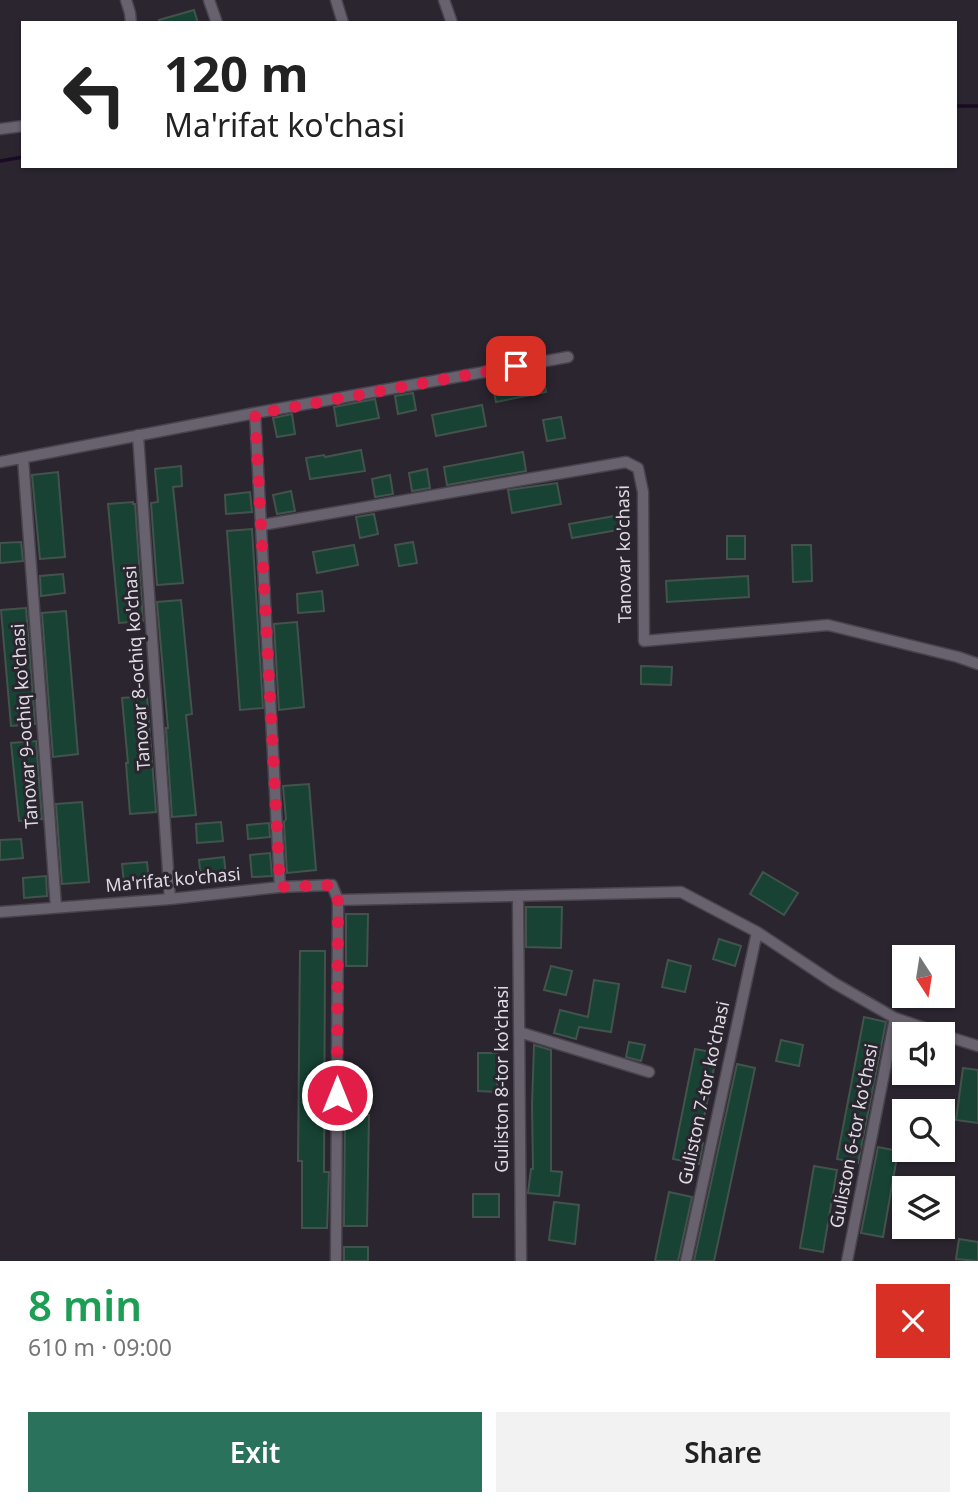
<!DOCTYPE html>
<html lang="en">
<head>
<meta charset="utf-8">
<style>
	body { margin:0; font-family:"Noto Sans",sans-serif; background:#f2f2f2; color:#222; height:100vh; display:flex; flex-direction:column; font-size:26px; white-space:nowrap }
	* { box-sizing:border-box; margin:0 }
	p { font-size:23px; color:#767676 }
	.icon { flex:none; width:38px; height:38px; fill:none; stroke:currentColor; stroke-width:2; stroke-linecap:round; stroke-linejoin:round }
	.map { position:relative; height:1261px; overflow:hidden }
	.drawer { display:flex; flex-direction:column; background:#fff; flex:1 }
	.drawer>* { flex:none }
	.guide { position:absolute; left:21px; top:21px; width:936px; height:147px; border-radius:0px; box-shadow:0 2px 5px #0004; background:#fff; color:#222; overflow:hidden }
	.needle { width:46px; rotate:168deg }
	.fabs { position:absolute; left:892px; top:945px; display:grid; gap:14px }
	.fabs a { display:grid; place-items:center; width:63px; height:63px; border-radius:0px; background:#fff; box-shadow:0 2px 5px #0004; font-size:35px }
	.pin { position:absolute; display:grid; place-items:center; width:60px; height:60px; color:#fff; margin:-30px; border-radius:14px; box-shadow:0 4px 10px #0006 }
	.me { position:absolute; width:77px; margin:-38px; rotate:0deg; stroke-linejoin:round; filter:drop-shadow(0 0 5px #0008) }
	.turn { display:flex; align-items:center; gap:24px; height:147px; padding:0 28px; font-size:32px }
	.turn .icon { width:91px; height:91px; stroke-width:2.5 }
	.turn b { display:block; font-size:49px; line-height:60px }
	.round { display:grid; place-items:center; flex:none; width:74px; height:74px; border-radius:0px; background:#f2f2f2 }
	.overview { display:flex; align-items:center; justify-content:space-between; height:119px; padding:0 28px }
	h1 { font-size:42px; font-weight:600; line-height:52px; color:#1e9e55 }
	.button { display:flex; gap:14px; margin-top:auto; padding:14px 28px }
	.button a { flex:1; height:80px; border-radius:0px; background:#2b725d; color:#fff; font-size:28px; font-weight:600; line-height:80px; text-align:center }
	.button a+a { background:#f2f2f2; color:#222 }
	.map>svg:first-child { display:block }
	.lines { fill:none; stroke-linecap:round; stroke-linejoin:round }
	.stream { stroke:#190b25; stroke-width:3.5 }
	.building { fill:#174234; stroke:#43534c; stroke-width:2 }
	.minor-casing { stroke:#48434d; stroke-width:13 }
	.minor { stroke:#68616e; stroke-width:10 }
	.route { stroke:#e11d48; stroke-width:12; stroke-dasharray:0 21.6 }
	.labels { text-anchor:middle; stroke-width:6; stroke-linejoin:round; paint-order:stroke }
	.street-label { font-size:18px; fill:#dfdbe3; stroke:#2b2530 }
</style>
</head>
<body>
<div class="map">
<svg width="978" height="1261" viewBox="0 0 978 1261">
	<rect width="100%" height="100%" fill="#2b2530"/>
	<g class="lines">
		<path class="stream" d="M956,106H978
			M0,161L23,157"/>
	</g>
	<path class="building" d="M194,10L198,23H160L159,20Z
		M542,371L546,392L496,402L492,381Z
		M413,393L416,410L398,414L395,396Z
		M375,399L379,418L337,426L334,407Z
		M482,405L486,426L436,436L432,415Z
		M292,414L295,434L277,437L273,418Z
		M561,417L565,438L547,441L543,420Z
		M361,450L365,471L310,479L306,458L324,455L325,457Z
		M523,452L526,471L447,485L444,467Z
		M181,466L182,486L173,487L183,583L157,585L151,503L158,502L155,469Z
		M427,469L430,488L412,491L409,473Z
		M58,472L65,557L40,559L32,475Z
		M390,475L393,494L375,497L372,479Z
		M557,483L561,504L512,513L508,490Z
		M291,491L295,511L277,514L273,495Z
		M250,492L252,512L226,514L225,495Z
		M133,502V504H135L143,621L119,623L108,504Z
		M374,514L378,534L360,538L356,517Z
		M626,514L629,528L572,538L569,524Z
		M252,529L263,708L240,710L227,531Z
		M727,536H745V559H727Z
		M21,542L23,561L0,563V543Z
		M413,542L417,563L399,566L395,545Z
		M354,545L358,565L317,573L313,552Z
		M792,545H811L812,581L793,582Z
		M63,574L65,593L41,596L40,576Z
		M748,576L749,597L667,602L666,581Z
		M322,591L324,611L298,613L297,594Z
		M181,600L192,714L186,715L196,815L172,817L166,728H168L157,602Z
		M26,608L35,724L11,726L1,610Z
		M66,611L78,754L53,757L42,613Z
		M297,622L304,707L279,710L274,624Z
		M641,666L672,667L671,685L641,684Z
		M147,696L156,812L130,814L126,763H128L122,698Z
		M36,741L42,819L19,821L11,743Z
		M309,784L316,870L287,873L284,822L286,819L283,786Z
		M82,802L89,882L62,884L56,804Z
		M221,822L223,841L197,843L196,824Z
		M269,823L270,837L248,839L247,825Z
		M21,839L23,858L0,860V840Z
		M270,853L272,876L252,877L250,855Z
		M224,857L226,877L201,879L199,860Z
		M147,862L149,881L124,884L122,864Z
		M763,872L798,893L784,915L750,894Z
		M46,876L47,896L24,898L23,878Z
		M526,907H562L561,948L526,947Z
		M346,914H368L367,966H346Z
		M719,939L741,946L735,966L713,959Z
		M300,951H325L324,1172H329L327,1228H302V1161H298Z
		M668,960L691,966L685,992L662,987Z
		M551,966L572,971L566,995L544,990Z
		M594,980L619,984L611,1032L579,1027L576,1039L554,1033L560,1010L588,1017Z
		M864,1017L886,1022L858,1163L837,1159Z
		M781,1040L803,1045L799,1066L776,1061Z
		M629,1042L645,1045L641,1061L626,1057Z
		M534,1045L551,1050V1171L562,1172L559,1196L528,1193L531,1169H533L532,1105Z
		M695,1049L717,1053L699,1142L703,1143L699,1164L673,1159Z
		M478,1053H498L497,1092L478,1091Z
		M737,1064L755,1068L723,1219L714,1261H694Z
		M963,1068L978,1070V1123L956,1120Z
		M345,1115H369L367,1226H344Z
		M878,1147L898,1151L883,1237L861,1233Z
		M814,1166L837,1170L823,1252L800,1248Z
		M669,1192L692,1197L678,1261H655Z
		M473,1194H499V1217H473Z
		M554,1202L579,1205L575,1244L549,1240Z
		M959,1239L978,1242V1261L956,1259Z
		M344,1247H368V1261H344Z"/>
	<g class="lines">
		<g class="minor-casing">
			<path id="minor" d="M126,0L130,13L131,23
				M209,0L217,23
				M336,0L343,23
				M444,0L452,23
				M0,129L23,126
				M255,413L280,887
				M138,435L170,899
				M23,458L56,907
				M0,462L255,413L568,357
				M262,525L626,462L638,468L643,492L644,641L828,625L958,657L978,664
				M518,897L521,1261
				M338,900L681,892L757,932L834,983L895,1018L942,1034
				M0,912L170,899L280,887L332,885L338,900L336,1261
				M519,1032L649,1072
				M943,1035L978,1046
				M686,1261L757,932
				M847,1261L895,1018"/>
		</g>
		<use href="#minor" class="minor"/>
	</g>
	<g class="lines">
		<path class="route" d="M337,1095L338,900L332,885L280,887L255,414L516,366"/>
	</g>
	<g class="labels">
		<g class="street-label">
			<text transform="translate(624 554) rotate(-91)" y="6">Tanovar ko'chasi</text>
			<text transform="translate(137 668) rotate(-94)" y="6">Tanovar 8-ochiq ko'chasi</text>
			<text transform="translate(25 726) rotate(-94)" y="6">Tanovar 9-ochiq ko'chasi</text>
			<text transform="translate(173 880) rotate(-5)" y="6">Ma'rifat ko'chasi</text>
			<text transform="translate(502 1079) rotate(-90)" y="6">Guliston 8-tor ko'chasi</text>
			<text transform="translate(704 1093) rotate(-78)" y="6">Guliston 7-tor ko'chasi</text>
			<text transform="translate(854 1136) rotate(-79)" y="6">Guliston 6-tor ko'chasi</text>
		</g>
	</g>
</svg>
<div class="fabs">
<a><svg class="needle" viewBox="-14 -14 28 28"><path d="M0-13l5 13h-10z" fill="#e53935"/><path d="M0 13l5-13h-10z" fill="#767676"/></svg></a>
<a><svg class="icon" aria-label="sound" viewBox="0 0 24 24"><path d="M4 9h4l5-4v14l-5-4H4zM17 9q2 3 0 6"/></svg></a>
<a><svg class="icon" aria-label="search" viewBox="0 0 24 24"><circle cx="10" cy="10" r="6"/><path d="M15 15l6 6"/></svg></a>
<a><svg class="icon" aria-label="layers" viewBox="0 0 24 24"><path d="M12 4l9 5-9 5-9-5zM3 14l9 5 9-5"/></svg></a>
</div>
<div class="pin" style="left:516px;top:366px;background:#d93025"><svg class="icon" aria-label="arrive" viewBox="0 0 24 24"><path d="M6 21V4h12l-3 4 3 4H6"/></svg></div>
<svg class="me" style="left:337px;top:1095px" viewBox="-20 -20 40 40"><circle r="17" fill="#e11d48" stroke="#fff" stroke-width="3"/><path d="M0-11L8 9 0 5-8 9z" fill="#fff"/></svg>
<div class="guide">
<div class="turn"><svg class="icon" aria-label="left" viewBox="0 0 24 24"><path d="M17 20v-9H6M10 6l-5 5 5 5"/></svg><div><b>120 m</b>Ma'rifat ko'chasi</div></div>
</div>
</div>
<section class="drawer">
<div class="overview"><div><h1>8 min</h1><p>610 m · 09:00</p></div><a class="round" style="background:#d93025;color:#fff"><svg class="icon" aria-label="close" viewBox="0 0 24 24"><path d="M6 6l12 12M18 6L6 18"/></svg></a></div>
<div class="button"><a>Exit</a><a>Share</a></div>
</section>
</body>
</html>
